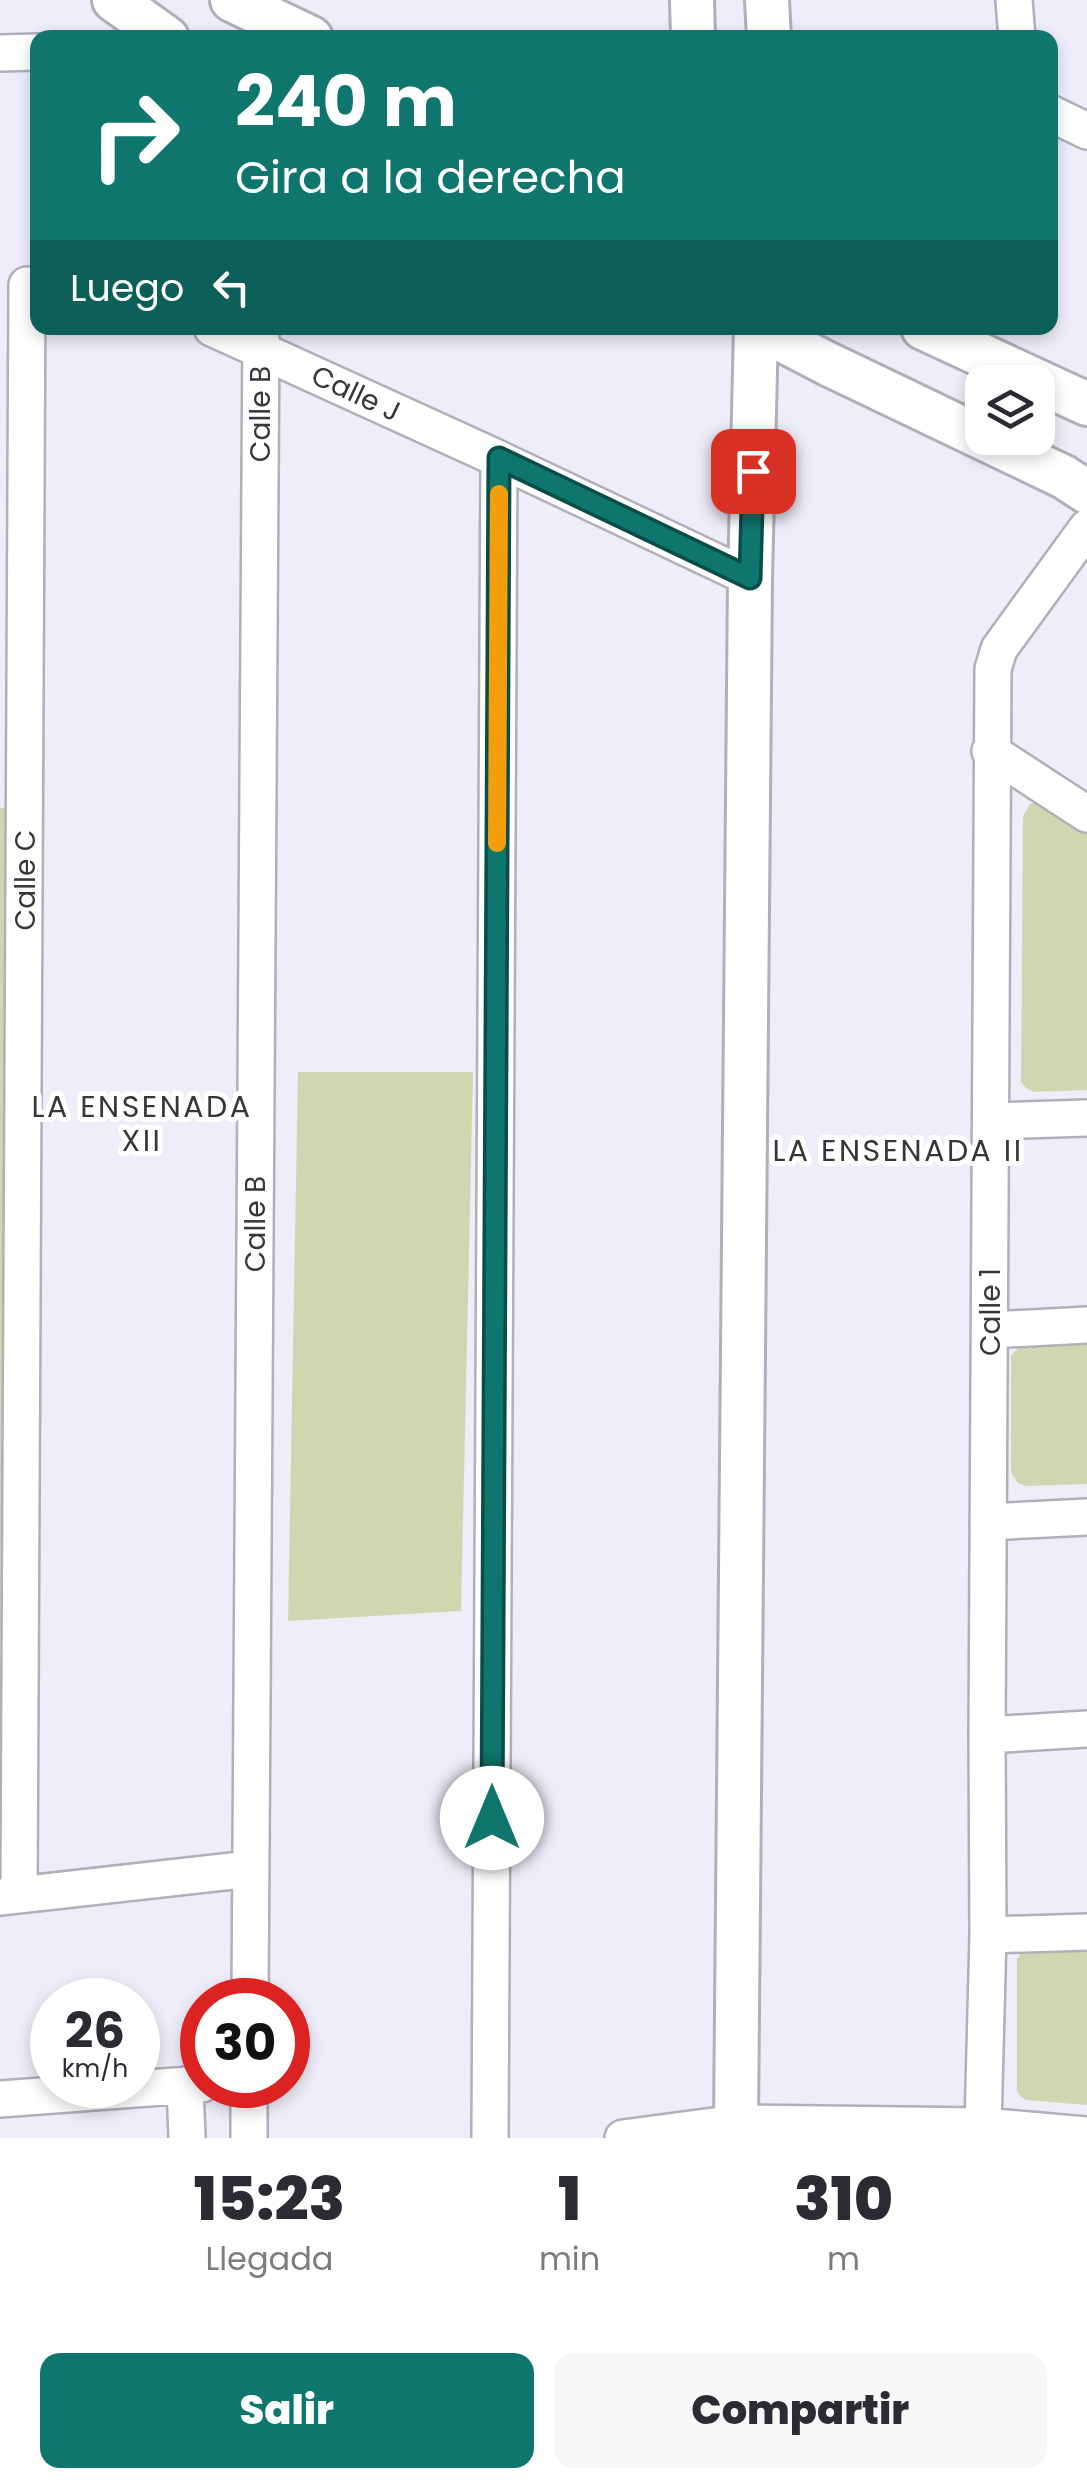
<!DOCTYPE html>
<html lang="es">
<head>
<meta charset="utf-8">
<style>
	body { margin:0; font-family:Poppins,sans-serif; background:#f7f7f7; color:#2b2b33; height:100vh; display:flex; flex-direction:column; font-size:38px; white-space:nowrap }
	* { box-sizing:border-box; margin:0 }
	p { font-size:32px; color:#7c7c81 }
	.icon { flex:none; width:55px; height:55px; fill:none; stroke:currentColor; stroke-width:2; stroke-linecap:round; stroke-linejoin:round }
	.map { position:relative; height:2138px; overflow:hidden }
	.sheet { display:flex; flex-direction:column; background:#fff; flex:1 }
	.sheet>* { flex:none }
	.hud { position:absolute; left:30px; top:30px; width:1028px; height:305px; border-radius:20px; box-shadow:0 5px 15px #0003; background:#0f766e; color:#fff; overflow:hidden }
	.fabs { position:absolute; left:965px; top:365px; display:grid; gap:20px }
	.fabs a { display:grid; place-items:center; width:90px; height:90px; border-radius:20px; background:#fff; box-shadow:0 5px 15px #0003; font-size:50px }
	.speed { position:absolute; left:30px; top:1978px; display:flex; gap:20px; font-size:50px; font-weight:700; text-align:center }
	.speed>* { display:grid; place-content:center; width:130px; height:130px; border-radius:50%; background:#fff; box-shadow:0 5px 15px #0003; line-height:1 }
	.speed small { font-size:25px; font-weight:400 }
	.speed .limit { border:15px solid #d22; background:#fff; color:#111 }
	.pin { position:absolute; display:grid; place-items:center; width:85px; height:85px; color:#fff; margin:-42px; border-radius:20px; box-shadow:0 5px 15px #0006 }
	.me { position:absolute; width:110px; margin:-55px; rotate:0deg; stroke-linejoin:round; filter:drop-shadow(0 0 8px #0008) }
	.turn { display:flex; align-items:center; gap:35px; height:210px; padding:0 40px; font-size:45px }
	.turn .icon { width:130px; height:130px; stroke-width:2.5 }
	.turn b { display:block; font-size:70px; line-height:85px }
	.then { display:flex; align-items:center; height:95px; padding:0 40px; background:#0003; gap:20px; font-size:38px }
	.eta { display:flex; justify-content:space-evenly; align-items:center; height:170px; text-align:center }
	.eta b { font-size:60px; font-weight:800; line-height:70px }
	.button { display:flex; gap:20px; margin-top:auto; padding:20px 40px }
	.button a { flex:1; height:115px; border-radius:20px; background:#0f766e; color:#fff; font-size:40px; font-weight:800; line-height:115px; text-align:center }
	.button a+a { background:#f7f7f7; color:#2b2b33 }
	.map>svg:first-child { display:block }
	.green { fill:#d2d6b0 }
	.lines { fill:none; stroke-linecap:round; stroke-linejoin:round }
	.minor-casing { stroke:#b0afba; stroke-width:40 }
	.tertiary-casing { stroke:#b0afba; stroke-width:48 }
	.minor { stroke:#fff; stroke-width:35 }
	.tertiary { stroke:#fff; stroke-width:42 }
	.route-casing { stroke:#0a4d48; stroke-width:25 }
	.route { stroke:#0f766e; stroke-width:18 }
	.slow { stroke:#f59e0b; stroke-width:18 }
	.labels { text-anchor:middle; stroke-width:10; stroke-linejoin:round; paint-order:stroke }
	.street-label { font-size:28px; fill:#36363b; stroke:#fff }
	.neighbourhood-label { font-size:30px; letter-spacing:2.5px; fill:#36363b; stroke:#fff }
</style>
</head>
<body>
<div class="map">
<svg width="1087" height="2138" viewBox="0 0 1087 2138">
	<rect width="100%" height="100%" fill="#eeedf9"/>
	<path class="green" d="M1037,802L1087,830V1090L1034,1092L1026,1088L1021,1082L1023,816L1030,804Z
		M0,808H6L3,1635H0Z
		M298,1072H473L461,1611L288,1621Z
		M1087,1338V1484L1027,1486L1018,1483L1011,1472V1355L1022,1345Z
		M1087,1945V2105L1026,2100L1018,2094L1017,2090V1959L1024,1950Z"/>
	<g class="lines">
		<g class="minor-casing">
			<path id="minor" d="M1014,0L1017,38
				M0,53L38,52
				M1050,113L1087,131
				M212,328L499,459L750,578
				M990,751L1087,814
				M991,1121L1087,1118
				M990,1330L1087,1325
				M988,1522L1087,1517
				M987,1735L1087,1729
				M19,1894L27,285
				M0,1897L250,1869
				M988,1935L1087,1932
				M250,2000L261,328
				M185,2085L187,2138
				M0,2099L202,2084
				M983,2126L988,1935L987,1735L993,669L999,649L1087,528
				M249,2138V2085
				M490,2138L499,459
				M623,2138L736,2123L983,2126L1087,2135"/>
		</g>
		<g class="tertiary-casing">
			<path id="tertiary" d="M114,0L167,38
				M232,0L311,38
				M692,0L693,38
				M767,0L769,38
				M759,328L826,363L1064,477L1087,492
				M923,328L1087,404
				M741,2138L736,2123L750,578L756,328"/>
		</g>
		<use href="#minor" class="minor"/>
		<use href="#tertiary" class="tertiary"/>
	</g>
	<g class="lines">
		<g class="route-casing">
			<path id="route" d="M492,1818L499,458L750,578L753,471"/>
		</g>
		<use href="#route" class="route"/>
		<path class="slow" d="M497,843L499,494"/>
	</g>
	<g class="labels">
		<g class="street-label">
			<text transform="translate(356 393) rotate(25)" y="10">Calle J</text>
			<text transform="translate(260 414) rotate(-90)" y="10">Calle B</text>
			<text transform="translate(25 880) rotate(-90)" y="10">Calle C</text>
			<text transform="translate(255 1224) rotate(-90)" y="10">Calle B</text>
			<text transform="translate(990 1312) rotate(-90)" y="10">Calle 1</text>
		</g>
		<g class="neighbourhood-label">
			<text x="142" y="1117">LA ENSENADA<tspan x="142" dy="34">XII</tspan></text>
			<text x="898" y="1161">LA ENSENADA II</text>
		</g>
	</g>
</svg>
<div class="fabs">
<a><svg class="icon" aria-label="layers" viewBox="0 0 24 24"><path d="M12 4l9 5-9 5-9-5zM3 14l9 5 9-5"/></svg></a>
</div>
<div class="speed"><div>26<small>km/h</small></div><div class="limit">30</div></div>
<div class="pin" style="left:753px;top:471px;background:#d93025"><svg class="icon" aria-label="arrive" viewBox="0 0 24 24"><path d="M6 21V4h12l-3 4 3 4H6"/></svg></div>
<svg class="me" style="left:492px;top:1818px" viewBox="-20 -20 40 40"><circle r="19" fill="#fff"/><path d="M0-13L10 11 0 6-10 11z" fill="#0f766e"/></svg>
<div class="hud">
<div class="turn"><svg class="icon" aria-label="right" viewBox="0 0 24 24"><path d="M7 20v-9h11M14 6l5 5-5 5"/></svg><div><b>240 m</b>Gira a la derecha</div></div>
<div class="then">Luego<svg class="icon" aria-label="left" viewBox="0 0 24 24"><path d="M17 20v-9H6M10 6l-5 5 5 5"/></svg></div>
</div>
</div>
<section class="sheet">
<div class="eta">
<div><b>15:23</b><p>Llegada</p></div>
<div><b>1</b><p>min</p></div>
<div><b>310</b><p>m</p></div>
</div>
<div class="button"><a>Salir</a><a>Compartir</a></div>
</section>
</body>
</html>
